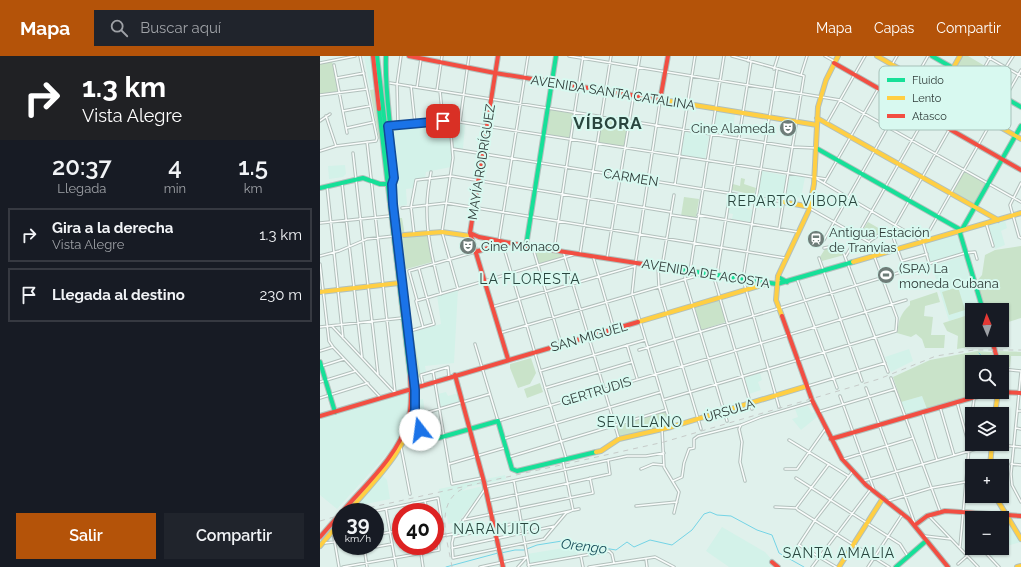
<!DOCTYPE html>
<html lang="es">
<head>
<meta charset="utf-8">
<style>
	body { margin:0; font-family:Raleway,sans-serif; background:#20242c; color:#f1f3f6; height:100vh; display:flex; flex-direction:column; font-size:15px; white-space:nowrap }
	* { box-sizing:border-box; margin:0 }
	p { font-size:13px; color:#9ea1a6 }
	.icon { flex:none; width:22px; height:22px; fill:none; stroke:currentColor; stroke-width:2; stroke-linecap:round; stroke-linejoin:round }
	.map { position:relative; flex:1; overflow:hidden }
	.side { display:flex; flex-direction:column; background:#171b24; width:320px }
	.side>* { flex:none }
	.top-card { background:#202124; color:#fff; overflow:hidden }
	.needle { width:26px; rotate:358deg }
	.fabs { position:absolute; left:645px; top:247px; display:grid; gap:8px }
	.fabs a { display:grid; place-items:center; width:44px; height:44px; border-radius:0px; background:#171b24; box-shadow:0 1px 3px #0004; font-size:20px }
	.speed { position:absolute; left:12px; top:447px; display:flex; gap:8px; font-size:20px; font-weight:700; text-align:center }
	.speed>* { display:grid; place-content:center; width:52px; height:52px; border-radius:50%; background:#171b24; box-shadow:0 1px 3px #0004; line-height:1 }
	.speed small { font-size:10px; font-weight:400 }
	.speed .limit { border:6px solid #d22; background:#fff; color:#111 }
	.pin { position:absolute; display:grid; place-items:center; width:34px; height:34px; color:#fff; margin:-17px; border-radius:8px; box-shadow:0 2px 6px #0006 }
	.me { position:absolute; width:44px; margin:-22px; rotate:345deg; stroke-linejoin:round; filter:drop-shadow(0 0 3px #0008) }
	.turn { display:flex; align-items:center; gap:14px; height:84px; padding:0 16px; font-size:18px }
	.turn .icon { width:52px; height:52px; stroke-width:2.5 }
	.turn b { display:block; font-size:28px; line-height:34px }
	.eta { display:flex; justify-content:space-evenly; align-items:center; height:68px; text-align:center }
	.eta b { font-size:24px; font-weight:600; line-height:28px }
	.button { display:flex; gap:8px; margin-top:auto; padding:8px 16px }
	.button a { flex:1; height:46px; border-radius:0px; background:#b45309; color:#fff; font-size:16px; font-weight:600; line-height:46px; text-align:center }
	.button a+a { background:#20242c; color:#f1f3f6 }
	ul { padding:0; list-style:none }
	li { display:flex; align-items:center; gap:12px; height:54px; margin:0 8px 6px; padding:0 8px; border:2px solid #363941; border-radius:0px }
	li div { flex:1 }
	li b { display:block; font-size:15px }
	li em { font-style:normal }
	header { display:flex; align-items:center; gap:24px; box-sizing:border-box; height:56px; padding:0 20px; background:#b45309; color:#fff }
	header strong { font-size:19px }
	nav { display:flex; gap:22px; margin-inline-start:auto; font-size:14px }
	.search { width:280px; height:36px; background:#20242c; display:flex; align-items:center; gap:10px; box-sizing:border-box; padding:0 14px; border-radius:0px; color:#9ea1a6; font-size:15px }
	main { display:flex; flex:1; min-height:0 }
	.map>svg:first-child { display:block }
	.built { fill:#d3f2e9 }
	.green { fill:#c9e3c9 }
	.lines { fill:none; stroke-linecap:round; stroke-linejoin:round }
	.stream { stroke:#74d4e6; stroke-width:1 }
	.street-casing { stroke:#b2c0bc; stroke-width:3.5 }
	.fast-casing { stroke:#b2c0bc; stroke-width:6 }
	.slow-casing { stroke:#b2c0bc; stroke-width:6 }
	.jam-casing { stroke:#b2c0bc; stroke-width:6 }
	.street { stroke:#fafdfc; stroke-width:1.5 }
	.fast { stroke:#16e098; stroke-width:4 }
	.slow { stroke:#ffcf43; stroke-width:4 }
	.jam { stroke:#f24e42; stroke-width:4 }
	.rail { stroke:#c6cbc9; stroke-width:1; stroke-dasharray:5 5; stroke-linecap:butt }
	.route-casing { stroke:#114b97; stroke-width:10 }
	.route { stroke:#1a73e8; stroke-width:7 }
	.labels { text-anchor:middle; stroke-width:4; stroke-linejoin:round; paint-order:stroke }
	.street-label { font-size:13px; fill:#303d3a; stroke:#d8f9f0 }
	.poi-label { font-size:13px; fill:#303d3a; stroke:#d8f9f0; text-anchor:start }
	.neighbourhood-label { font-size:14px; letter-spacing:1px; fill:#29453e; stroke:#d8f9f0 }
	.water-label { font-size:14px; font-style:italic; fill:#1a505c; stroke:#d8f9f0 }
	.district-label { font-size:17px; font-weight:bold; letter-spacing:1px; fill:#29453e; stroke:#d8f9f0 }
	.key { fill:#d8f9f0; stroke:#a6c1b9; stroke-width:1 }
	.key-label { font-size:11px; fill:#303d3a }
</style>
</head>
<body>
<header>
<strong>Mapa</strong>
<div class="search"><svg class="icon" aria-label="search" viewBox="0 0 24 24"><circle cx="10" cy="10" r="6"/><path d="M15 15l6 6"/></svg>Buscar aquí</div>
<nav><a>Mapa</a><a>Capas</a><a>Compartir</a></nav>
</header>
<main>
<section class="side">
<div class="top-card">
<div class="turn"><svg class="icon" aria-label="right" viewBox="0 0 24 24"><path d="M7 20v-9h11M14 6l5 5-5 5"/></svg><div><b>1.3 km</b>Vista Alegre</div></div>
</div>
<div class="eta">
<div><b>20:37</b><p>Llegada</p></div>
<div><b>4</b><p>min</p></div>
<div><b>1.5</b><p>km</p></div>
</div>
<ul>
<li><svg class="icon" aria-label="right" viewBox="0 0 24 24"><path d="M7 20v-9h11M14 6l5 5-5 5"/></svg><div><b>Gira a la derecha</b><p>Vista Alegre</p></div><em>1.3 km</em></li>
<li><svg class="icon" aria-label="arrive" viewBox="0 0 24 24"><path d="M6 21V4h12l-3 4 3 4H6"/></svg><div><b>Llegada al destino</b></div><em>230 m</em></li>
</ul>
<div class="button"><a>Salir</a><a>Compartir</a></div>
</section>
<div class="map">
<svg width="701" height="511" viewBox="0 0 701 511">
	<rect width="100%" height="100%" fill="#e0f1ec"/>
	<path class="built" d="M44,0H53L56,31L50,32Z
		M396,55L415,58L413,74L393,71Z
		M127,65L133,102L131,111L106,116L105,123L96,124L95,132L86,133L87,149L79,150L70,72Z
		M134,67L145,69L143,93L134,92L132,68Z
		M365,76L389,80L385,103L361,99Z
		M25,109L26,118L23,121L9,123L8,110Z
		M442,115L467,120L464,137L457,143L438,139Z
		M470,119L485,121L481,142L466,139Z
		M409,150L433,154L430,166L412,163L413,158L408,157Z
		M685,164L687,172L681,175L685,189L675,193L668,169Z
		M641,174L640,177L645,197L610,208L603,186Z
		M644,200L661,254H652V283L645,260L629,265L612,210Z
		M138,233L134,307L105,310L106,316L100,317L93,276L121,268L117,239Z
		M589,293L593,305L571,316L565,301Z
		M440,317L442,324L438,326L441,334L429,338L425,322Z
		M91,333L90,359L75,393L69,396L17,453L0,439V360Z
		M126,336L128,340L138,337L141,345L121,351L118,338Z
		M602,340L607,353L586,359L581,346Z
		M103,343L108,378H105L95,365L97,344Z
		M488,350L492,357L495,356L497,361L481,374L472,363L478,361L475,353Z
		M62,419L67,424L70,443L36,450Z
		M185,419L186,423L148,431L142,435L163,430L162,436L138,466L128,468L127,460L123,461L119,433Z
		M682,463H687L701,486L683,491L672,501L663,492H682Z
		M402,471L445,496L453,505L450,511H409L386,495Z
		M256,490L258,500L209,508L207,498Z"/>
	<path class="green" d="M642,0H648L665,10L656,24L635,12Z
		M12,5L19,37L0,38V8Z
		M56,33L62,80L59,83L50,34Z
		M228,53L254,57L249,83L224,79Z
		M281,61L309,65L305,92L277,88Z
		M644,115L666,127L654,149L632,136Z
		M421,122L425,123L424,128L436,132L434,139L412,134L413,128L420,130Z
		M364,141L379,143L376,162L361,160Z
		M77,162H82L85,180L107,179L112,206L83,214Z
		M548,166L560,173L557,178L550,183L541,177Z
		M701,190V262L682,268V254H666L656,226L662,219L665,199L675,194Z
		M520,191L524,199L502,205L500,201L505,193Z
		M214,193L250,198V199L219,208Z
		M638,231L645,254L629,259L622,236Z
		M617,236L620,246L605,250L604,260L613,261L611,279H625L624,292H605L602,283L596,278L591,281L577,277C579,264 580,258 590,249V245Z
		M399,243L406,266L381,274L374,249Z
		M645,260L654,290L637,293L638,280L627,275L623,267Z
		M93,276L101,322L94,320L89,277Z
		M657,295L672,296L675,306H652V327L647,329L649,336H673L607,353L602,340L581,346L573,321L610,304Z
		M678,295L701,296V300H691L690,311H682Z
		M211,302L216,317L210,328L198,332L190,312V308Z
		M220,327L223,336L207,342L204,333Z
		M346,355L349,370L299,382L295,369Z"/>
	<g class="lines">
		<path class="stream" d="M659,297L667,306
			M181,497L195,494H204L217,489L242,485L296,494L307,486L314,491L330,484L352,489L372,474L384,458L390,456L397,459L411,460L437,474L452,479L459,497L484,511
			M126,511L178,497"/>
		<g class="street-casing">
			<path id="street" d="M249,0L520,44L701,146
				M412,0L484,20L459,173
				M505,0L514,5
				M666,0L701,20
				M428,5L429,0
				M0,7L35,0
				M14,9L27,77
				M686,11L693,0
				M454,13L458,0
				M457,14L423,223L459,351
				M481,19L487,0
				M17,22L44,17
				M70,27L472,91L495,92
				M91,30L95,68
				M97,31L101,3
				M117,34L122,0
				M120,35L123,65
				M0,39L47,33
				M23,55L50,50
				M6,60L16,90
				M0,65L10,58
				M130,66L133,102L122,176L138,233
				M140,66L149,0
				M507,67L545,0
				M70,70L130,65L140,66L506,123
				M78,70L77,28L81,0
				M27,72L54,66
				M47,86L75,336
				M133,93L464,146
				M0,95L16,90L56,85L57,82L40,0
				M33,97L58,318
				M111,116C109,127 107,139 107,150C106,179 114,209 121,238
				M497,123L602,185
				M22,127L42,301
				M504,127L577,0
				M701,127L690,149L699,181L701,182
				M355,128L375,0
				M7,130L23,282
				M82,152L126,147L465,202
				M351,159L378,163
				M378,159L478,176
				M0,167L70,160
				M666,167L673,190
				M94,177L91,151L96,124L131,120L351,156
				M179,184L208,0
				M504,184L608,0
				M604,184L701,14
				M550,185L560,178
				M603,186L609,207
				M183,189L246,402
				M213,192L241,288
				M504,192L520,189L521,190L568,316
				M234,194L263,0
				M243,195L299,383
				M260,198L291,0
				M0,200L19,195L47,183L74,180
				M273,200L294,273
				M526,200L619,37
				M287,202L320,0
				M499,202L542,325
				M582,205L607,198
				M0,208L9,285L13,291L61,342
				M315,210L312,238L351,370
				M338,210L339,231L381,373
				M342,211L354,139
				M365,214V224L407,365
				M585,214L573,181L574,171L671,0
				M370,215L404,0
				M393,218L432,353
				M397,219L431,6
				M477,223L517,332
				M97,244L89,215L155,196
				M172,251L315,210L340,45
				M12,270L75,337
				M0,271L82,262
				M103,271L96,245L253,199
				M90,275L114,268L99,213
				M180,277L383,218
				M155,288L178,365L586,244
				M307,289L317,322
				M319,294L645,197L655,196L657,203
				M0,295L13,291
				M2,310L24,303
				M682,313L701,315
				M113,315L132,428L162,422
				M220,315L325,284
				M701,316L691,418L692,429L701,446
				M571,322L620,455
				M0,326L36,315
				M103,328L101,319L128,311L129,321
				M488,330L565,307
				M225,332L312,306
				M546,332L595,468
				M520,340L554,434
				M0,342L48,327
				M343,344L576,275L577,262L549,186L491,153
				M637,346L648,386
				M620,351L634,399
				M697,355H701
				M109,356L170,338
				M498,356L575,333
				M602,356L617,404
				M652,358L654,343
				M421,369L419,373L422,386L420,406L425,425
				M696,372L701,373
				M342,373L344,411L359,436L354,457
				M183,383L341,336
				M469,384L528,420
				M81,391L90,438
				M189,401L346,354
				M524,403L593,382
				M243,405L253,454
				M129,408L184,392
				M691,408L701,409
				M321,413L333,408L344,409
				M465,413H477L506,372
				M476,422L580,488L587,499
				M194,425L209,511
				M353,425L362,421L364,407L369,393L374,392V383L378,380L421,369L441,361L492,346
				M543,425L660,392L679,389L701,391
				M165,431L307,400H326L344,397
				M165,433L134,478L132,487L133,502L224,483L246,457L253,454
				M105,445L107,456
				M168,445L290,418L288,404
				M568,445L611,432L645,426
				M92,447L94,456
				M316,450L357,446
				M455,451L476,452
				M476,452L478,454L569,511
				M476,452L509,408
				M66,453L76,511
				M254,454L259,453
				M51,456L118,442L122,467L115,468
				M610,461L658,511
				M143,464L273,437L270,422
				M18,470L21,472
				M13,476L19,511
				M55,479L81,474
				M605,480L631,483
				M115,481L133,478
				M133,481L250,455
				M5,487L21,485
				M479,489L516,511
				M44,490L47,511
				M100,490L103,511
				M640,491L652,360
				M132,492L235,470
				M661,492L679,511
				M44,493L72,488
				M474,496L495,464L533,415
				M261,501L263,511
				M326,503L327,511
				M638,508L647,500
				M208,509L289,495L292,498L294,507
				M23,511L119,494L118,480
				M160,511L207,501
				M198,511L207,501
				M269,511L335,501L354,511
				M492,511L550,434
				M548,511L582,459"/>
		</g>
		<g class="fast-casing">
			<path id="fast" d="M57,0L84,233
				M66,0C64,42 75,83 72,125
				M612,0L701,51
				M59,53L90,319
				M496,92L641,174
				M0,132L43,122L60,128H72
				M206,190L236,0
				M323,208L457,228L533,206
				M458,221L467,226
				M663,254L640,177L701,70
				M0,306L15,356
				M93,367L105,380L106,385H108L178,365L192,413L197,415L276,396
				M576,511L606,485"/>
		</g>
		<g class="slow-casing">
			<path id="slow" d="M557,0L701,83
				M619,37L640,0
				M343,44L497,69
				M497,62L678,164
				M464,146L490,151
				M84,179L122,176L150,180
				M533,206L701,157
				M0,236L79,227
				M462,260L456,244L458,220L489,154L494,128L498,51L506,24L518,0
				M318,266L445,228
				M675,358L678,336
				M276,396L281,395L299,383L351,371L487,330
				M670,410L672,388
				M675,440L701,483
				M28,456C53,426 89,392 95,353L84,233
				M0,490L21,465
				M519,511L563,442
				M697,511L701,510"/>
		</g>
		<g class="jam-casing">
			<path id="jam" d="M53,0L59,53
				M89,0L175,17L343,44
				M178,0L150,177L188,303
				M514,7L701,114
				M340,44L348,0
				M150,177L159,181L206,190L323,208
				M155,196L186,187
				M462,260L492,344L522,403L546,429L589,463L628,511
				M672,284L678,306
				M135,319L164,426L183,511
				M0,360L318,266
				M511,383L658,340L678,336L701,337
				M22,456C45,429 78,400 88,365C92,350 91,334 90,319
				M595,469L607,460L625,455L701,460
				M0,481L21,457
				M452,506L458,511"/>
		</g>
		<use href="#street" class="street"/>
		<use href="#fast" class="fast"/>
		<use href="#slow" class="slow"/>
		<use href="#jam" class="jam"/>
		<path class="rail" d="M30,456L344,386L559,323L616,300L654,294H701
			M0,465L21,459
			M132,511C128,485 113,447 144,432"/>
	</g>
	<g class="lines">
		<g class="route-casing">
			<path id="route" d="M100,374L93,367L95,353V334L73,148L72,128L74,122L68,70L123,65"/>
		</g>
		<use href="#route" class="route"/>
	</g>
	<defs>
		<g id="theatre-disc" transform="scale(0.9)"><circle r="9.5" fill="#6e7c78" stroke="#d8f9f0"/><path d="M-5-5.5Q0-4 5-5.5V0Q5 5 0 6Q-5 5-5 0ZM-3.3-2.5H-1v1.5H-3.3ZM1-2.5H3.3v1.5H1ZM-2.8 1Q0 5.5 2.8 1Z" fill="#fff"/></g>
		<g id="station-disc" transform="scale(0.9)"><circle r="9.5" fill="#6e7c78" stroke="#d8f9f0"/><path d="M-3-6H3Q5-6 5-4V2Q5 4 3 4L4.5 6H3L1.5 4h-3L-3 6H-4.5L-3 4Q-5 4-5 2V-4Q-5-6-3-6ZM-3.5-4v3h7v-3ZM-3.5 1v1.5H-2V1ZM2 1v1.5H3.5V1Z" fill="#fff"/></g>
		<g id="stadium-disc" transform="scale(0.9)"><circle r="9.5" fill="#6e7c78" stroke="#d8f9f0"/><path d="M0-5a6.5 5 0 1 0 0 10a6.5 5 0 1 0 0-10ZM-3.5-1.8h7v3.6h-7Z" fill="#fff"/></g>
	</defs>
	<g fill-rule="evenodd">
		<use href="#theatre-disc" x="468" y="72"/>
		<use href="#station-disc" x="496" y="183"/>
		<use href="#theatre-disc" x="148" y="190"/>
		<use href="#stadium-disc" x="566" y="219"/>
	</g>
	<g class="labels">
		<g class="street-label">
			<text transform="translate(293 36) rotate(9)" y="5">AVENIDA SANTA CATALINA</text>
			<text transform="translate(161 106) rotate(-81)" y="5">MAYÍA RODRÍGUEZ</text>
			<text transform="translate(311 121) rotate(9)" y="5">CARMEN</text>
			<text transform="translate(386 217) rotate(9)" y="5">AVENIDA DE ACOSTA</text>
			<text transform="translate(269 280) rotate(-16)" y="5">SAN MIGUEL</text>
			<text transform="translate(276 335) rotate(-17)" y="5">GERTRUDIS</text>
			<text transform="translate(409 354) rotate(-17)" y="5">ÚRSULA</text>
		</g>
		<g class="poi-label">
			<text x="455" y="77" text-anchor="end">Cine Alameda</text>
			<text x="509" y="181">Antigua Estación<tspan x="509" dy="15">de Tranvías</tspan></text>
			<text x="161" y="195">Cine Mónaco</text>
			<text x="579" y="217">(SPA) La<tspan x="579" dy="15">moneda Cubana</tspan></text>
		</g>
		<g class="neighbourhood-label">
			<text x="473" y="150">REPARTO VÍBORA</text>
			<text x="210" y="228">LA FLORESTA</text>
			<text x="320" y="371">SEVILLANO</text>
			<text x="177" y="478">NARANJITO</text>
			<text x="519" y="502">SANTA AMALIA</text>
		</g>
		<g class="water-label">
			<text transform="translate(264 490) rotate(7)" y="5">Orengo</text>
		</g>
		<g class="district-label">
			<text x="288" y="73">VÍBORA</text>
		</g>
	</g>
	<rect x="559" y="10" width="132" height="64" rx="6" class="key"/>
	<rect x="567" y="22" width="18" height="4" fill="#16e098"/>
	<rect x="567" y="40" width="18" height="4" fill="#ffcf43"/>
	<rect x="567" y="58" width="18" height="4" fill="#f24e42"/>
	<g class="key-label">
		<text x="592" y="28">Fluido</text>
		<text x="592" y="46">Lento</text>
		<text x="592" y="64">Atasco</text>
	</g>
</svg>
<div class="fabs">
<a><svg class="needle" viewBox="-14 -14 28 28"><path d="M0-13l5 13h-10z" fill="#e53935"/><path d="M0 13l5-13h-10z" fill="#9ea1a6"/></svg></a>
<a><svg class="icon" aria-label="search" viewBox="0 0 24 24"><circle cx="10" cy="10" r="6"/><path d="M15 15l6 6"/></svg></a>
<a><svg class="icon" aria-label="layers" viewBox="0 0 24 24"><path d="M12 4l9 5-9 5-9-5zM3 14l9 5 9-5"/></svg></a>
<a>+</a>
<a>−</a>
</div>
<div class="speed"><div>39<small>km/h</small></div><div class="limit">40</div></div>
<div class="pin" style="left:123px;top:65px;background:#d93025"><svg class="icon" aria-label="arrive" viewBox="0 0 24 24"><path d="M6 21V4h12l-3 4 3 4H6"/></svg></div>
<svg class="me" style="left:100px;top:374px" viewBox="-20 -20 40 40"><circle r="19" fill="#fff"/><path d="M0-13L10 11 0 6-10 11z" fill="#1a73e8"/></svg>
</div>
</main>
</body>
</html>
